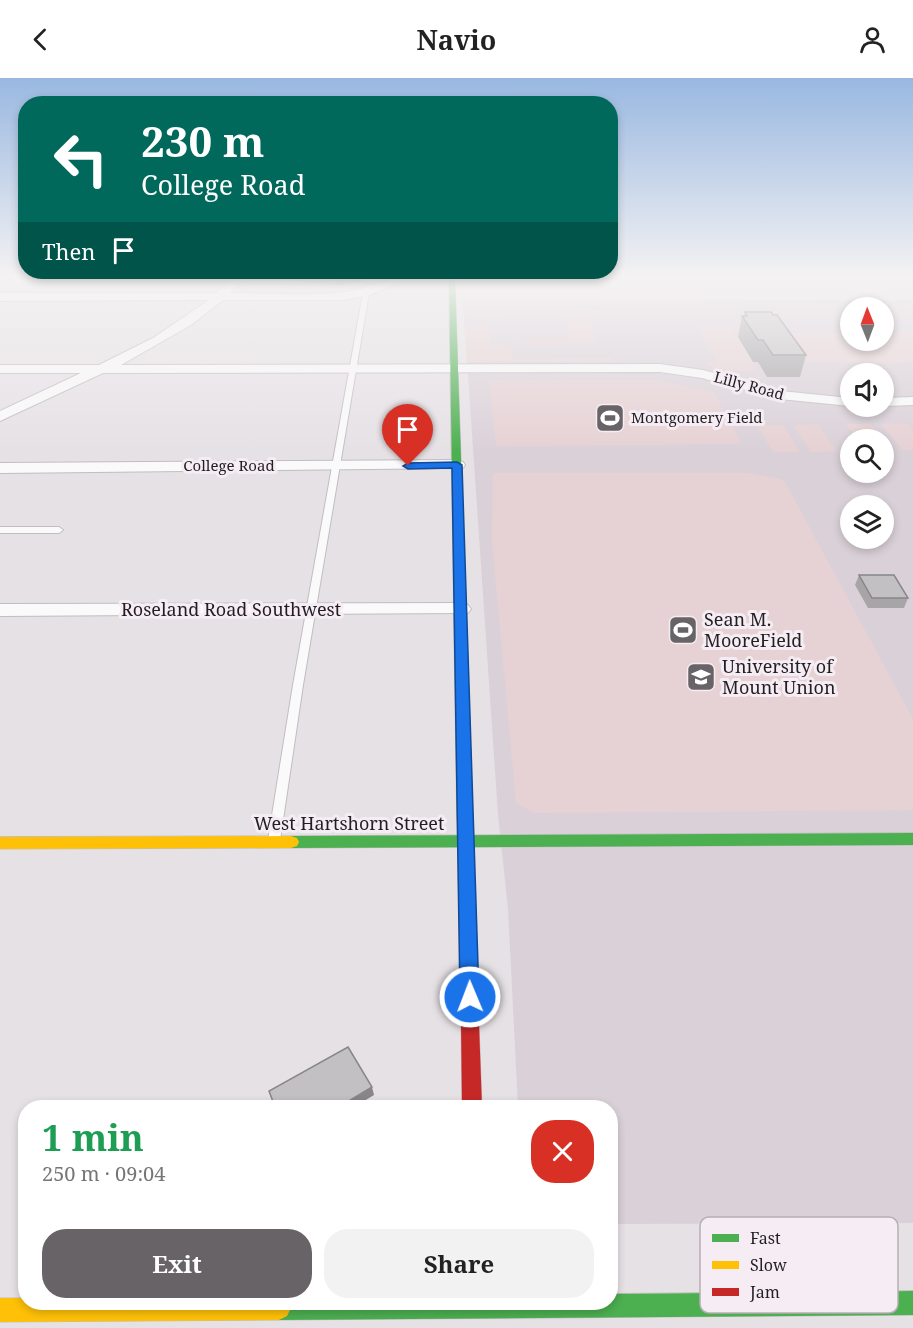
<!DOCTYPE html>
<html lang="en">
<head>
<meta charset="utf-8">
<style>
	body { margin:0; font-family:"Noto Serif",serif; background:#f2f2f2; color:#222; height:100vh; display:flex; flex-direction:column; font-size:22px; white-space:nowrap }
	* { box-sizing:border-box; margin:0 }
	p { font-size:20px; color:#767676 }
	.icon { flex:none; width:33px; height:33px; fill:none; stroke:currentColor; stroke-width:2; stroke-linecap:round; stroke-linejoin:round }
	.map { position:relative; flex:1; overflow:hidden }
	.sheet { position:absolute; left:18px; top:1022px; width:600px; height:210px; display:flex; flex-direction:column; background:#fff; border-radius:24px; box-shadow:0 3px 9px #0003 }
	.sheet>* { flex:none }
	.hud { position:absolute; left:18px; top:18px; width:600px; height:183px; border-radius:24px; box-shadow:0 3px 9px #0003; background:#00695c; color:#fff; overflow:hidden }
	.needle { width:39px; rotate:359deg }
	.controls { position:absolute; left:840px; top:219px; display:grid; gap:12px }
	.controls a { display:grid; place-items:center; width:54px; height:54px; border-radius:50%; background:#fff; box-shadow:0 3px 9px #0003; font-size:30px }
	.pin { position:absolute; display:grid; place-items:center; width:51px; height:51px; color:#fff; margin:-62px -26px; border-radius:50% 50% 50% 0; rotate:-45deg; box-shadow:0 0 6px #0007 }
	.pin .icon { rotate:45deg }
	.me { position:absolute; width:66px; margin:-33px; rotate:359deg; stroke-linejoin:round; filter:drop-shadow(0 0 4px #0008) }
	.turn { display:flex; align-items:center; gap:21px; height:126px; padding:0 24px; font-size:27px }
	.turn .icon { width:78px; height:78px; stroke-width:2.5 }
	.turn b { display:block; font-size:42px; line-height:51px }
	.then { display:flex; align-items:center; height:57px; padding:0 24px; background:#0003; gap:12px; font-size:22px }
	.round { display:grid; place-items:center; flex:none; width:63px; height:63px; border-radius:24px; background:#f2f2f2 }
	.head { display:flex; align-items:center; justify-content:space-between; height:102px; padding:0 24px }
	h1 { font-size:36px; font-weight:700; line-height:45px; color:#1e9e55 }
	.button { display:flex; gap:12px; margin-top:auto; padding:12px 24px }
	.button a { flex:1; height:69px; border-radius:24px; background:#676366; color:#fff; font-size:24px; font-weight:700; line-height:69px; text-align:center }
	.button a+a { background:#f2f2f2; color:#222 }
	header { display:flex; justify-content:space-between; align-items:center; height:78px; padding:0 24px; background:#fff; font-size:27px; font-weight:700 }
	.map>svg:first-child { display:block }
	.built { fill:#dad1d8; fill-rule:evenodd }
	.green { fill:#e6d1d4 }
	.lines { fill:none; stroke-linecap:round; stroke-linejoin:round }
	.lane-casing { stroke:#c1bdc0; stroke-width:2 }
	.street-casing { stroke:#c1bdc0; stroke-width:2 }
	.fast-casing { stroke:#c1bdc0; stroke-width:1 }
	.slow-casing { stroke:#c1bdc0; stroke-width:1 }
	.jam-casing { stroke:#c1bdc0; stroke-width:1 }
	.lane { fill:#fbfafb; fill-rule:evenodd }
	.street { fill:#fbfafb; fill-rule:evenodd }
	.fast { fill:#4caf50; fill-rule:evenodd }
	.slow { fill:#ffc107; fill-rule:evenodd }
	.jam { fill:#c62828; fill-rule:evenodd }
	.wall { fill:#a8a5a8 }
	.shaded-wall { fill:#888688 }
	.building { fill:#c3c0c3; stroke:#888688; stroke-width:1.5 }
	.route { fill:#1a73e8; stroke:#114b97; stroke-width:1.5 }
	.labels { text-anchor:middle; stroke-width:6; stroke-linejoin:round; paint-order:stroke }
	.far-street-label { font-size:15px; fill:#221f22; stroke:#f5edf3 }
	.far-poi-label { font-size:15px; fill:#221f22; stroke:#f5edf3; text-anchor:start }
	.street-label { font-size:18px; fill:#221f22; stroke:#f5edf3 }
	.poi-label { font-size:18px; fill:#221f22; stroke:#f5edf3; text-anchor:start }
	.key { fill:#f5edf3; stroke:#b6afb4; stroke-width:1.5 }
	.key-label { font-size:16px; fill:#221f22 }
</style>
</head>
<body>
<header><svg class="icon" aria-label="back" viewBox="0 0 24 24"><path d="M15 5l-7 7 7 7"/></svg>Navio<svg class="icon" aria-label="person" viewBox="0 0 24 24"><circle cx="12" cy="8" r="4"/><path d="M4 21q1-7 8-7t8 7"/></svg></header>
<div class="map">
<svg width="913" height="1250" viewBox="0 0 913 1250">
	<rect width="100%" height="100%" fill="#e6e1e5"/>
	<path class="built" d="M247,199H393L360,213L346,215H234Z
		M913,222V1145L611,1146L610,1029H518L508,831L498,737L463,223ZM850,230H884V262H850ZM850,296H884V328H850ZM850,362H884V394H850ZM850,428H884V460H850Z"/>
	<path class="green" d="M463,223H701L704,228H589L590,231L597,232L599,237H589L597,266L520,267L518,266L519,261H569L564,239L471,241L464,238Z
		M476,245L488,246L490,266L511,267L513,281L612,280L614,283L469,284L467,282L464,247Z
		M686,248H739L747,252H730L733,258L738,259L753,284L754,293H726L708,288L706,284L717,283L697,249Z
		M850,254V262H884V254H913V284L891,286L796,284L766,255Z
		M656,302L714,314L741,366L496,368L489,303Z
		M907,345L913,353V372H903L881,346Z
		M818,346L837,373L811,374L793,347Z
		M846,346H871L883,362L857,361Z
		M783,347L800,374H773L758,348Z
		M493,395H750L784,402L913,641V732L534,735L516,725L492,464Z"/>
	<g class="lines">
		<g class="lane-casing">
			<path id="lane" d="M235,201L301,202L304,204L301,206L233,204Z
				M366,213L369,215L303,607L280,762L278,765L274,767L270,765L268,762L293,607L363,215Z
				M0,449H59L63,452L59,455H0Z"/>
		</g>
		<g class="street-casing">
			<path id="street" d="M233,199H245L230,215C268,215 309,219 347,214C369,211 388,198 410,199L370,217L343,222H223L191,247L121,287L660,286L703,292L781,313L850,320V328L780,321L702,300L660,294L103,295L0,343V333L81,295H0V287H99L153,260L209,222L0,223V215H217Z
				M913,319V327L884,328V320Z
				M457,382L463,384L465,387L463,390L0,395V385Z
				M461,525L468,527L471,531L468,535L0,538V526Z"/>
		</g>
		<g class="fast-casing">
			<path id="fast" d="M449,199H455L473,742L470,746L465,748L460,746L457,742Z
				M913,755V767L291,770L285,768L283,764L285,760L291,758Z
				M913,1213V1237L279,1242L271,1238L267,1230L270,1224H610V1216Z"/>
		</g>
		<g class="slow-casing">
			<path id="slow" d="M465,736L470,738L473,742L479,946L477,952L470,955L463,952L461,946L457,742L460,738Z
				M291,758L297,760L299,764L297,768L291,770L0,771V759Z
				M0,1220H26V1224H288L291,1230L287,1238L279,1242L0,1244Z"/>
		</g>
		<g class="jam-casing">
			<path id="jam" d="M470,937L477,940L479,946L482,1029H462L461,946L463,940Z"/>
		</g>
		<use href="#lane" class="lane"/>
		<use href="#street" class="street"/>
		<use href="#fast" class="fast"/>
		<use href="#slow" class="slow"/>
		<use href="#jam" class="jam"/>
	</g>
	<path class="wall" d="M306,199H372V201L336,208L306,201Z
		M745,234L806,277L800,299H767L758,284H753L738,259L742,238H744Z
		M859,497L908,520L904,530H868L855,507Z"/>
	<path class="shaded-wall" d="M335,199H372V201L336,208Z
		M372,1009L374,1017L354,1029H339Z"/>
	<path class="building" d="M745,234H771L773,237H777L806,277H773L763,262H758L742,238H747Z
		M859,497H894L908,520H872Z
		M348,969L372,1009L339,1029H275L269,1013Z"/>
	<linearGradient id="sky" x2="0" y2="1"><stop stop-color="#99b8e1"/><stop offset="0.53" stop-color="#f4f2f3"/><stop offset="1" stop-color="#f4f2f3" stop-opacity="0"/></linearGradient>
	<rect width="913" height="374" fill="url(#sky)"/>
	<path class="route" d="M457,384L462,387L479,919L476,925L470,927L463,925L460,919L452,390L408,391L403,388L408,385Z"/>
	<defs>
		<g id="stadium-square" transform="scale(1.5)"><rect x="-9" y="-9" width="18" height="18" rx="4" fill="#676366" stroke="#f5edf3"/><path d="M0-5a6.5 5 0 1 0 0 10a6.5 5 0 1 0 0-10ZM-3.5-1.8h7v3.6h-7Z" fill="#fff"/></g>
		<g id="university-square" transform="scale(1.5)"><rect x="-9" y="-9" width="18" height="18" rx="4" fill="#676366" stroke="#f5edf3"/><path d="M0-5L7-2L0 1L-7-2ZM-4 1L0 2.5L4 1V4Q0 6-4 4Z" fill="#fff"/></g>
	</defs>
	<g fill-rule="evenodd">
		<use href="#stadium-square" x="610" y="340"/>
		<use href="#stadium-square" x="683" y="552"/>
		<use href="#university-square" x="701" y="599"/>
	</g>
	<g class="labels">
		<g class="far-street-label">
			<text transform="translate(749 308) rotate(15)" y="5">Lilly Road</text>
			<text x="229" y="393">College Road</text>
		</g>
		<g class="far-poi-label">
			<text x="631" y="345">Montgomery Field</text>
		</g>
		<g class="street-label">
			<text x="231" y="538">Roseland Road Southwest</text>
			<text x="349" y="752">West Hartshorn Street</text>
		</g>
		<g class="poi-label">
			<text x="704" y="548">Sean M.<tspan x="704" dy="21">MooreField</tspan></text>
			<text x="722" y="595">University of<tspan x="722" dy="21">Mount Union</tspan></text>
		</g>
	</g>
	<rect x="700" y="1139" width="198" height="96" rx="9" class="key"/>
	<rect x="712" y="1156" width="27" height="8" fill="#4caf50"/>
	<rect x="712" y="1183" width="27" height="8" fill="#ffc107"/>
	<rect x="712" y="1210" width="27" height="8" fill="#c62828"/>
	<g class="key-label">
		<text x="750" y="1166">Fast</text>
		<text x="750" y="1193">Slow</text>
		<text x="750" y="1220">Jam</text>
	</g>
</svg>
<div class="controls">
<a><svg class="needle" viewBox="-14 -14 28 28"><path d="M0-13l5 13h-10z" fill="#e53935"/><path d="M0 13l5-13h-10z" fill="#767676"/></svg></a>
<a><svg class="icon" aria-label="sound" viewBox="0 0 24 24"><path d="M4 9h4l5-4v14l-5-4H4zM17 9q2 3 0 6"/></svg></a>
<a><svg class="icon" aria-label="search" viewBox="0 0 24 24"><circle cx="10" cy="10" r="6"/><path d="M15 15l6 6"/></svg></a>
<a><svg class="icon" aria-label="layers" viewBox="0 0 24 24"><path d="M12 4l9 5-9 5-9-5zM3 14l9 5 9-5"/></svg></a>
</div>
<div class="pin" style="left:408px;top:388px;background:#d93025"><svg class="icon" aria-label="arrive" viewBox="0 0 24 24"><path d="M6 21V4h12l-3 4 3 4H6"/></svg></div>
<svg class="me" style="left:470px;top:919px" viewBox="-20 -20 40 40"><circle r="17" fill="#1a73e8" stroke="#fff" stroke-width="3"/><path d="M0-11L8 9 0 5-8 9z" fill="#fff"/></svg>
<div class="hud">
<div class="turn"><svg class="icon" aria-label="left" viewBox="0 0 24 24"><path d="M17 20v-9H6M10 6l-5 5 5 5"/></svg><div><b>230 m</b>College Road</div></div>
<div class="then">Then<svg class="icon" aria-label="arrive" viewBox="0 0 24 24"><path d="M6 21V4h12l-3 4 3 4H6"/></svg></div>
</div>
<section class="sheet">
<div class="head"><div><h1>1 min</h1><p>250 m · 09:04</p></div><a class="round" style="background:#d93025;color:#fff"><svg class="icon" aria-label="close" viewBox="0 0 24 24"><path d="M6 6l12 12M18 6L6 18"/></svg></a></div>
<div class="button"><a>Exit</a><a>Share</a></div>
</section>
</div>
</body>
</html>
